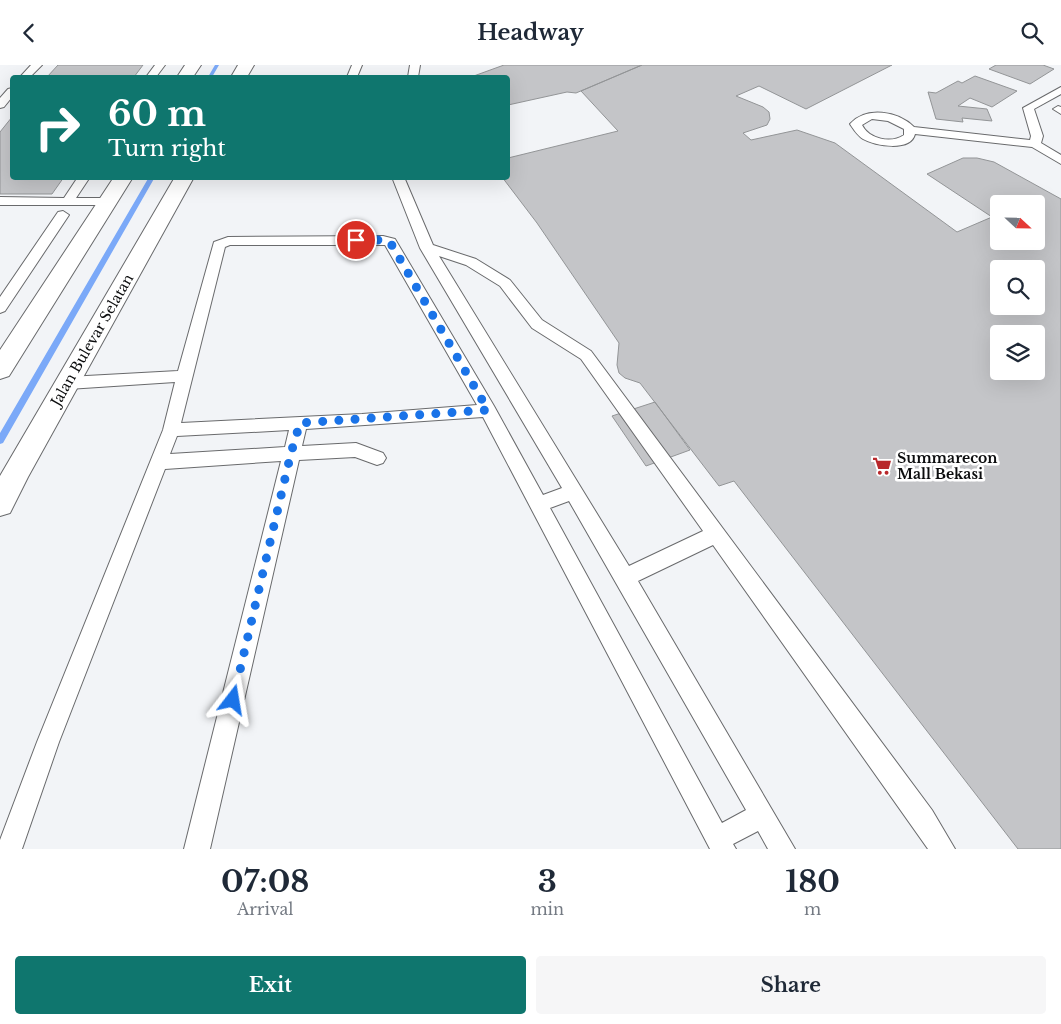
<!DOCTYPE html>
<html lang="en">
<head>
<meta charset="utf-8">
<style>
	body { margin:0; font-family:"Libre Baskerville",serif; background:#f6f6f7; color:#1f2937; height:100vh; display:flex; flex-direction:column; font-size:19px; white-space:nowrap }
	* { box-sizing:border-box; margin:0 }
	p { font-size:16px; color:#747a83 }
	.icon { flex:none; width:28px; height:28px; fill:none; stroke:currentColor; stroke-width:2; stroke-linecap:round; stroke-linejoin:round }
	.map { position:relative; height:784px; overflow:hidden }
	.details { display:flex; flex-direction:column; background:#fff; flex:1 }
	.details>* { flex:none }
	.banner { position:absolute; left:10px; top:10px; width:500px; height:105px; border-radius:5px; box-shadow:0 5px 20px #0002; background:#0f766e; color:#fff; overflow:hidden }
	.needle { width:32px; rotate:112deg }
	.fabs { position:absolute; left:990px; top:130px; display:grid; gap:10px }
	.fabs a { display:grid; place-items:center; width:55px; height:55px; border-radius:5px; background:#fff; box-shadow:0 5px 20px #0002; font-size:25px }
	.pin { position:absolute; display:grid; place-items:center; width:42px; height:42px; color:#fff; margin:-21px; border:2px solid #fff; border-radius:50%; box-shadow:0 1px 5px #0007 }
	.me { position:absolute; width:55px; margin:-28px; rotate:14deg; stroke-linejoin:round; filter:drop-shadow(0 0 4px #0008) }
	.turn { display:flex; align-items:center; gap:18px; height:105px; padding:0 15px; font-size:22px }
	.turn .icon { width:65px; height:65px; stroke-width:2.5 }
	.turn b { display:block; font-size:35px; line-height:42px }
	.eta { display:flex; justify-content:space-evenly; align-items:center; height:85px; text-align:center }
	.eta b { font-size:30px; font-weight:700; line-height:35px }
	.action { display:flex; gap:10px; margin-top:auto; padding:10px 15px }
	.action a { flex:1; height:58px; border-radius:5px; background:#0f766e; color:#fff; font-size:20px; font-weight:700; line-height:58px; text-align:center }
	.action a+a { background:#f6f6f7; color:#1f2937 }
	header { display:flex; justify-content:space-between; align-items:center; height:65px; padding:0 15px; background:#fff; font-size:22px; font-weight:700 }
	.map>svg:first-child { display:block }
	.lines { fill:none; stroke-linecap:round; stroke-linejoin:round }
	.stream { fill:#7ba9f8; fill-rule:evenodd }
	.building { fill:#c4c5c8; stroke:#939597; fill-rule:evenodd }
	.service-casing { stroke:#696a6c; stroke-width:2 }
	.primary-casing { stroke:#696a6c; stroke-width:2 }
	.service { fill:#fff; fill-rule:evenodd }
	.primary { fill:#fff; fill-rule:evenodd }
	.route { stroke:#1a73e8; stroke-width:9; stroke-dasharray:0 16.2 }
	.labels { text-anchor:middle; stroke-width:5; stroke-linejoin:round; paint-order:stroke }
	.street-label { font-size:14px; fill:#0c0d0e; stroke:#fff }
	.poi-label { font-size:14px; font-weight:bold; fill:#0c0d0e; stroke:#fff; text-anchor:start }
</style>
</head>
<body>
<header><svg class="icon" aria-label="back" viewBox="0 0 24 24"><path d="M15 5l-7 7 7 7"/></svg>Headway<svg class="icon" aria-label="search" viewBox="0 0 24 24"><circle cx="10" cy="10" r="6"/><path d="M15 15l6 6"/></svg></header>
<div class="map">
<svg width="1061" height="784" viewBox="0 0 1061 784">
	<rect width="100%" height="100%" fill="#f2f4f7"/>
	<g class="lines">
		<path class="stream" d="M215,0H219L212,12H208Z
			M149,112H155L3,378L0,379V368Z"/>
	</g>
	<path class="building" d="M58,0H143L134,12H47Z
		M504,0H642L576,28L567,27L508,40V12H471Z
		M642,0H892L806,44L759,21L736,31L763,42L769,47L770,54L767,60L743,68L751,75L797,65L835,78L957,167L992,152L927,109L963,93H977L994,97L1061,134V784H1018L734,416L719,421L640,318L625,313L619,308L617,300L619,278L537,158L502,112H508V93L618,66L581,26ZM999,139H1036V176H999ZM999,204H1036V241H999ZM999,269H1036V306H999Z
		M996,0H1043L1054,4L1030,19L989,4Z
		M975,11L1017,26L992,42L970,33L958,41L987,44L992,56L962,53L963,57L936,54L928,27L936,28L958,16L962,18Z
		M12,52V112H64L52,129H0V67Z
		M655,337L690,385L646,401L612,351Z"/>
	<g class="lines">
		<g class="service-casing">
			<path id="service" d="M31,0H42L30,12H20Z
				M155,0H165L156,12H146Z
				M352,0H362L357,12H347Z
				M410,0H420L418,12H408Z
				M1061,22V29L1034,44L1043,71L1041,78L1061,90V99L1032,82L915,69C911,87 875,81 863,74C857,70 854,65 850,59C866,41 898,46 914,62L1030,75L1031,71L1023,43ZM872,54L888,56L904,64V70C891,79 869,74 862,60Z
				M12,23V32L4,42L0,43V33L8,24Z
				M1058,41L1061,42V49L1053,44Z
				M78,112H90L76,133H109L115,137L113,140H0V132L64,133Z
				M392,112H404L433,180L476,194L510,215L542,255L591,286L932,745L955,784H928L713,480L638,516L795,784H768L758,766L733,779L736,784H710L483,352L306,364L302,381L356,378L383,388L386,393L383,398L377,400L355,392L299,395L210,784H184L281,396L165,404L59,677L22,784H0V775L37,677L163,365L175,317L68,324L62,322L60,318L62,314L68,312L178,306L214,177L228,172L383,171L395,174L494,341L543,430L562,423L420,183ZM230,180H385L477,340L362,349L181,358L225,182ZM439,191L466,200L500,221L532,263L581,294L703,466L629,501ZM289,365L285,382L170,389L177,371ZM569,436L746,745L722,758L550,443Z
				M63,146L69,150L5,246L0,248V232L58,147Z"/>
		</g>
		<g class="primary-casing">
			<path id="primary" d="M185,0H201L193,12H177Z
				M238,0H254L247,12H231Z
				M114,112H133L9,311L0,314V285Z
				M175,112H194L28,412L10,448L0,451V411Z"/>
		</g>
		<use href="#service" class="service"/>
		<use href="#primary" class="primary"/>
	</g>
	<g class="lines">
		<path class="route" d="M233,635L291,388L300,358L488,345L390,177L383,175H356"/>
	</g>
	<defs>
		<g id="supermarket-bare" transform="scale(1.5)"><path d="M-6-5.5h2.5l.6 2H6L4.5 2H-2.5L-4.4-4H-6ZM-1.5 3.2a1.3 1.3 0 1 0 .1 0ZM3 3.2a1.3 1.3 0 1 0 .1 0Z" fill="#b8282b" stroke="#fff" stroke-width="2.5" paint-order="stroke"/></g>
	</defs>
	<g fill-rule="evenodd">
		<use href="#supermarket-bare" x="882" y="401"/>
	</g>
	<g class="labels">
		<g class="street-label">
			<text transform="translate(92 275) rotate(-60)" y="5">Jalan Bulevar Selatan</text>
		</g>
		<g class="poi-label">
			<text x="897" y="398">Summarecon<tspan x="897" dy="16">Mall Bekasi</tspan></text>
		</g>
	</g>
</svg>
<div class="fabs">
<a><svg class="needle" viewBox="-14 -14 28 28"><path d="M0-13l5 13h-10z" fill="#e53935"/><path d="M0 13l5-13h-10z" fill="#747a83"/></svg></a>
<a><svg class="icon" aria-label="search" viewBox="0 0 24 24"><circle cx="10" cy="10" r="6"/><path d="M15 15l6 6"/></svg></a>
<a><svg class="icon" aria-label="layers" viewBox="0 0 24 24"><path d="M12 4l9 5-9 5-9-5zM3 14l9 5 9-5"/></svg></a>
</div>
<div class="pin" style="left:356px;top:175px;background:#d93025"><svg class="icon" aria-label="arrive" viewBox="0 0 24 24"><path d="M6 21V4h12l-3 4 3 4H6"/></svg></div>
<svg class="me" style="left:233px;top:635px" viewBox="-20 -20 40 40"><path d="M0-17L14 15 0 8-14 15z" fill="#1a73e8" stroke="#fff" stroke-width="4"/></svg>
<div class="banner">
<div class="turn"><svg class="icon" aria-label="right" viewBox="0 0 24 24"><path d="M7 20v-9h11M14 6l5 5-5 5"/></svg><div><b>60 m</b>Turn right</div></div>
</div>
</div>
<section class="details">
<div class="eta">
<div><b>07:08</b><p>Arrival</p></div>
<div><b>3</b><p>min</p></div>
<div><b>180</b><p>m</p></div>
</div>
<div class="action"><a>Exit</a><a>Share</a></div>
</section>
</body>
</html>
